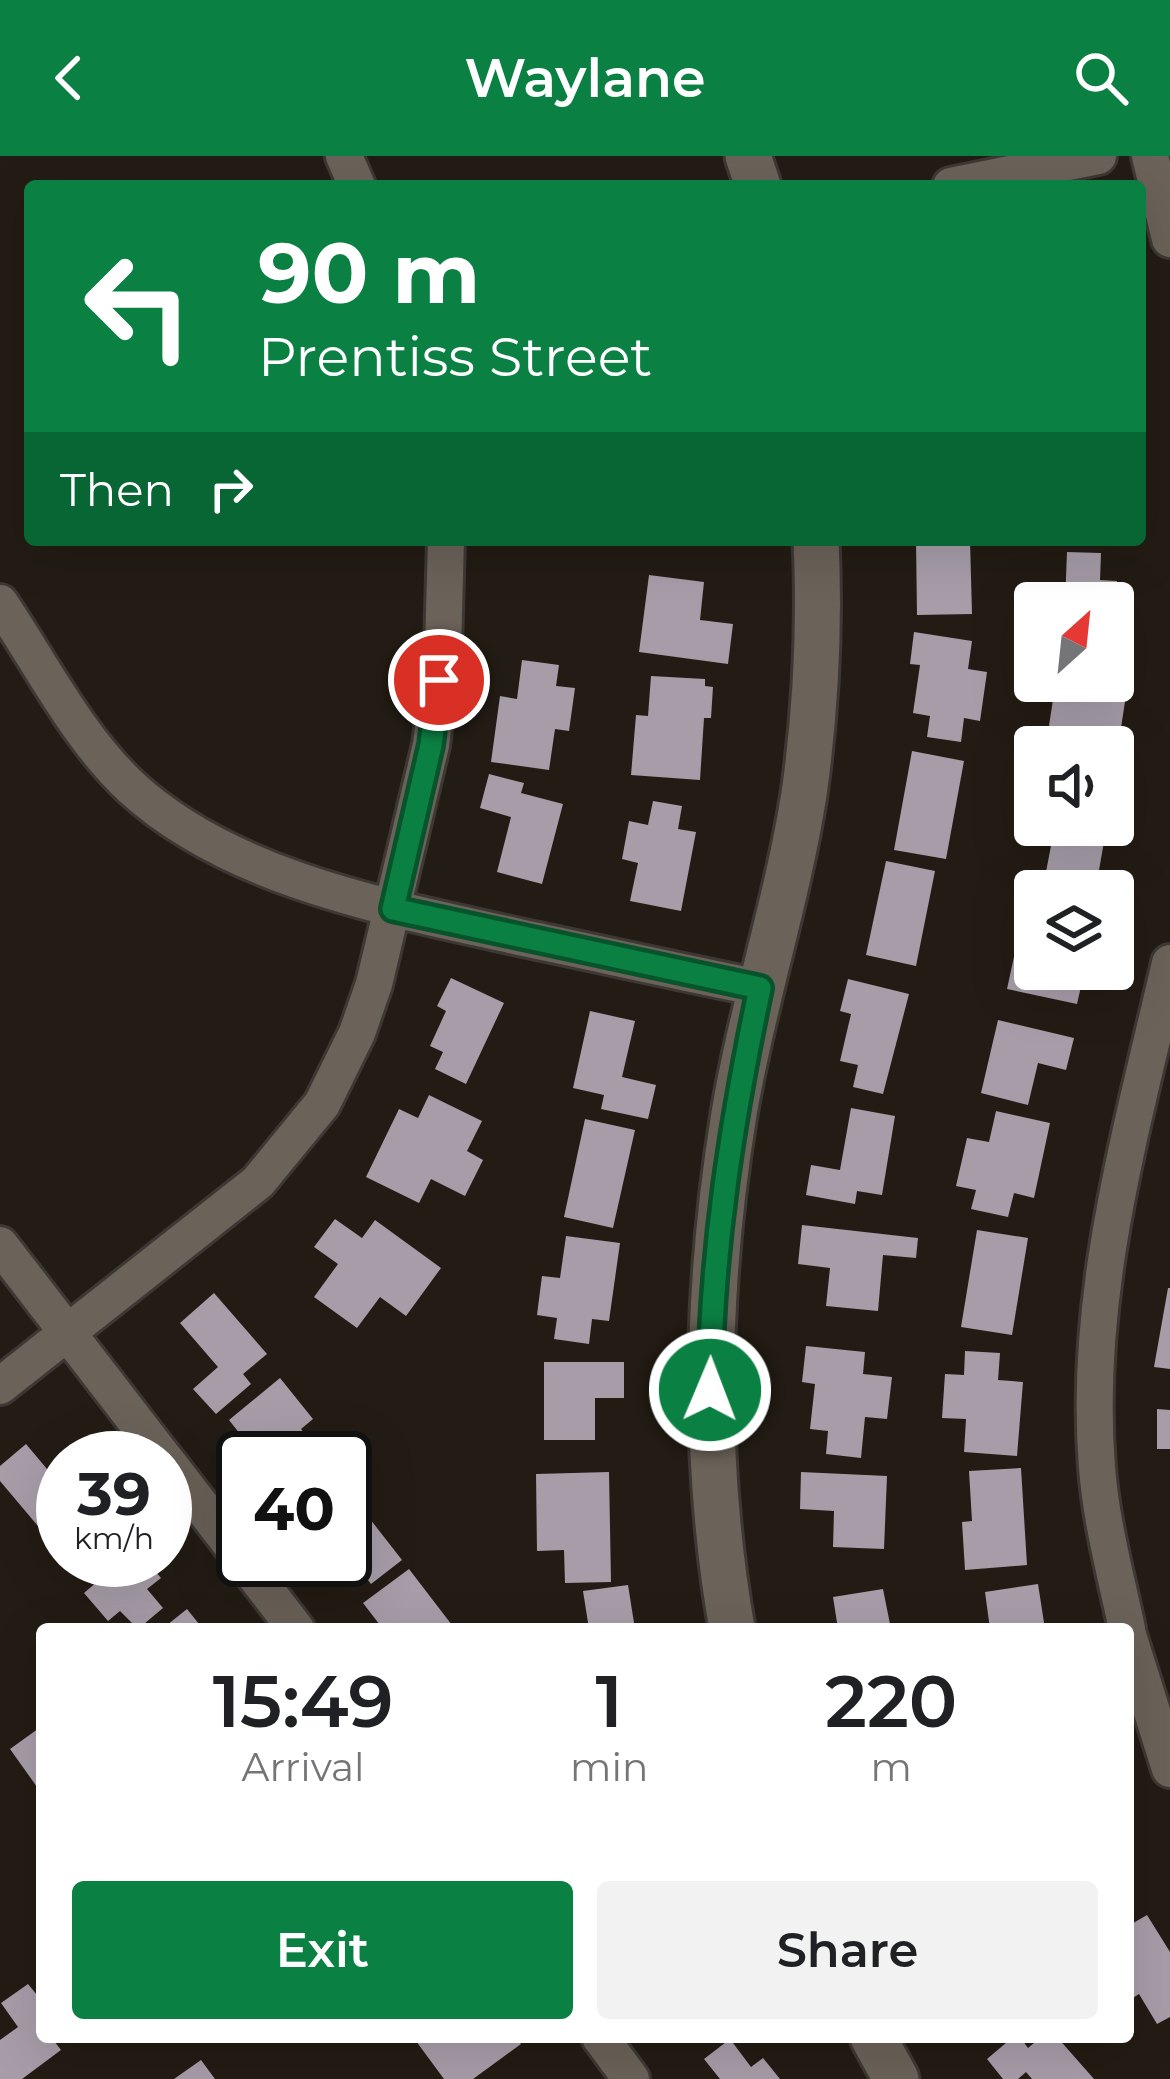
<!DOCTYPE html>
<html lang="en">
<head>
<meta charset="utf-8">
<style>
	body { margin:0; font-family:Montserrat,sans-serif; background:#f2f2f2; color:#202124; height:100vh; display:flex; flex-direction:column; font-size:45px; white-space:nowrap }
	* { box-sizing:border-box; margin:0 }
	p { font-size:39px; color:#757577 }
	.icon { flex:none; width:66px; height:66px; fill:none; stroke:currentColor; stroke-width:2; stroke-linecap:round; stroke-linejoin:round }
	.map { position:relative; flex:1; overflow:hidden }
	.side { position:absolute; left:36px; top:1467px; width:1098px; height:420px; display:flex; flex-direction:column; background:#fff; border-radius:12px; box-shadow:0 12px 48px #0002 }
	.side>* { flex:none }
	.hud { position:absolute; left:24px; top:24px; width:1122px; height:366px; border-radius:12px; box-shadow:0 12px 48px #0002; background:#0b8043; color:#fff; overflow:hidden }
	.needle { width:78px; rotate:27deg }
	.controls { position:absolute; left:1014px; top:426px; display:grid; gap:24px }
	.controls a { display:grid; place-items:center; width:120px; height:120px; border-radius:12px; background:#fff; box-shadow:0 12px 48px #0002; font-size:60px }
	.speed { position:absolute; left:36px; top:1275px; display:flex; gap:24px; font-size:60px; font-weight:700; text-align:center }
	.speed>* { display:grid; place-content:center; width:156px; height:156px; border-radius:50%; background:#fff; box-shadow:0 12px 48px #0002; line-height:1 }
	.speed small { font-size:30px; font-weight:400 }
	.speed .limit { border:6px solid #111; border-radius:18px; background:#fff; color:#111 }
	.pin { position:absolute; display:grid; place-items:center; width:102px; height:102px; color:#fff; margin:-51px; border:6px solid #fff; border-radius:50%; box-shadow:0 3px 12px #0007 }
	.me { position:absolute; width:132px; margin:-66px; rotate:1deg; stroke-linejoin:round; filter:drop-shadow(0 0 9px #0008) }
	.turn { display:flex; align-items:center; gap:42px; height:252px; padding:0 36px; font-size:54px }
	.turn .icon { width:156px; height:156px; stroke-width:2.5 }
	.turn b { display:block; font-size:84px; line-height:102px }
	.then { display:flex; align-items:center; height:114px; padding:0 36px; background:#0003; gap:24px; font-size:45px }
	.eta { display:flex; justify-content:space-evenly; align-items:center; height:204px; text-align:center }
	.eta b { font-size:72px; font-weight:600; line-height:84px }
	.button { display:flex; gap:24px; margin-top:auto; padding:24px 36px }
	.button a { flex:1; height:138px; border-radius:12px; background:#0b8043; color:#fff; font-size:48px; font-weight:600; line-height:138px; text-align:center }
	.button a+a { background:#f2f2f2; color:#202124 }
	header { display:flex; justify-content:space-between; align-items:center; height:156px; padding:0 36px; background:#0b8043; color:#fff; font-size:54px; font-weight:600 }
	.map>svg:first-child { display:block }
	.building { fill:#a69da8 }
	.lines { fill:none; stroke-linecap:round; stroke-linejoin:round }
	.minor-casing { stroke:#3d3833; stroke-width:42 }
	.tertiary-casing { stroke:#3d3833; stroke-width:51 }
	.minor { stroke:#6b6259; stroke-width:36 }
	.tertiary { stroke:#6b6259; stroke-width:45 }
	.route-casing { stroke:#07532c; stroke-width:30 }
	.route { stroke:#0b8043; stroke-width:21 }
</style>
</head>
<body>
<header><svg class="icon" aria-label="back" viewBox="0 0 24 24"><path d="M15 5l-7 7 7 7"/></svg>Waylane<svg class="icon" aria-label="search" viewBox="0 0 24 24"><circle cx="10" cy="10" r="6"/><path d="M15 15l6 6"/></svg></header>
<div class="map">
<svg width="1170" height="1923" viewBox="0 0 1170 1923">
	<rect width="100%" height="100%" fill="#231c14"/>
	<path class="building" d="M916,384H970L972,458L917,459Z
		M1067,396L1101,397L1100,424L1117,425V447H1065Z
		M649,419L704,426L700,464L733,468L728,508L639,496Z
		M1113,467L1126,468L1125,500L1113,499Z
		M914,476L972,485L968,513L987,516L980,565L964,562L961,586L927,581L930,560L913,557L920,509L910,508Z
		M522,504L559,509L556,530L575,532L569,575L555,573L549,614L491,606L500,540L517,543Z
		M651,520L705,523V530L713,531L711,562H704L700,624L631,619L636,559L648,560Z
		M1071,525H1107L1106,536L1126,539L1116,605L1113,591H1056L1058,578L1048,576L1055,531L1070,534Z
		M912,595L964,605L946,703L894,694Z
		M489,618L524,627L521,637L563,648L542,728L497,716L511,661L480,652Z
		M653,645L682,650L678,673L696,676L681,755L630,745L638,707L622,703L629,665L648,669Z
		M1055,669H1107L1096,731L1045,721Z
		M886,705L935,715L916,810L866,799Z
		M1029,732L1035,733V813H1085L1077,848L1007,833Z
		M451,822L504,847L466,928L435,913L443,896L430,890L446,855L437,850Z
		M848,823L909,838L883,938L853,931L858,909L840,905L851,858L840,855Z
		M590,855L635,865L622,921L656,929L648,963L601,953L604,939L573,932Z
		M998,864L1074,882L1066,914L1038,907L1028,949L981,937Z
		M429,939L482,965L467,995L483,1004L465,1040L431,1023L419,1047L366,1021L399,953L418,962Z
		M851,952L895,960L882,1039L857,1035L855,1048L806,1039L811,1009L840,1014Z
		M996,955L1050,967L1034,1042L1014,1037L1008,1061L971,1053L976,1034L956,1030L967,982L989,986Z
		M585,963L635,974L613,1072L564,1061Z
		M335,1063L362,1082L375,1064L441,1112L406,1160L380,1141L357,1172L314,1141L338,1108L314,1091Z
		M802,1069L918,1082L916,1102L883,1099L878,1155L826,1150L830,1112L798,1108Z
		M977,1074L1028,1082L1012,1179L961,1171Z
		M566,1080L620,1087L609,1165L592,1163L589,1188L554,1183L557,1162L537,1159L542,1120L560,1122Z
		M1168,1132H1170V1213L1154,1211Z
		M214,1137L267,1198L243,1218L251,1228L216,1258L193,1233L218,1211L180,1167Z
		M806,1190L865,1196L863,1218L892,1221L887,1263L865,1261L861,1302L826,1298L828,1275L810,1273L815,1228L802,1226Z
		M965,1195L1000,1197L998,1224L1023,1226L1017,1300L964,1296L966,1263L942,1262L945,1218L964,1219Z
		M544,1206H624V1242H595V1284H544Z
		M280,1222L313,1263L301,1273L325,1302H259L229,1264Z
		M1157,1253L1170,1254V1293H1157Z
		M26,1288L63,1332V1369L48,1382L0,1325V1310Z
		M1021,1312L1027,1409L965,1414L962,1366L972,1365L969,1315Z
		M609,1316L611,1426L565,1427L564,1394L537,1395L536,1318Z
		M801,1316L887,1320L884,1393L833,1391L834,1355L800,1353Z
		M345,1331L402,1404L371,1428L356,1408L344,1417L333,1404H345Z
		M81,1404H146L161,1422L147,1433L163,1452L138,1473L120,1455L108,1465L84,1437L98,1425Z
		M409,1413L455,1473H404L399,1468L383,1473L363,1447Z
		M1038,1428L1045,1473H990L985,1436Z
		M628,1429L635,1473H589L583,1435Z
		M883,1433L891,1473H838L833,1441Z
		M187,1453L203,1473H162Z
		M42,1570V1638L10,1593Z
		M1147,1759L1170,1796V1861L1157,1868L1139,1838L1128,1845V1770Z
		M28,1828L42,1845V1881H51L61,1894L22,1923H0V1884L18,1871L1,1847Z
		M413,1881H516L521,1888L473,1923H444Z
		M1013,1881H1020L1028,1892L1041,1881H1057L1094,1923H1032L1026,1916L1018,1923H1003L987,1903Z
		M730,1883L751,1911L763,1902L780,1923H720L704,1903Z
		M201,1904L215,1923H174Z"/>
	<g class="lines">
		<g class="minor-casing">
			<path id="minor" d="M344,0L357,30
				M1150,0L1170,83
				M951,30L1098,0
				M0,447C41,508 78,582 132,632C233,724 390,752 519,781C600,798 680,816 760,832
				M0,1089L164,1302
				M0,1230L258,1026L322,948L357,877L374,828L431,589L443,492L446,384
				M165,1303L296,1473
				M1127,1473C1116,1420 1101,1366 1097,1311C1083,1139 1132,973 1170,807
				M1128,1479L1170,1613
				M600,1881L631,1923"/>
		</g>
		<g class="tertiary-casing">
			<path id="tertiary" d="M748,0L758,30
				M732,1473C702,1300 706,1130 734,958C752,850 787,746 804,638C816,553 820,469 816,384
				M873,1881L896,1923"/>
		</g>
		<use href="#minor" class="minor"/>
		<use href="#tertiary" class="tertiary"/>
	</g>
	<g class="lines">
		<g class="route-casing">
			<path id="route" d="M439,524L431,589L393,753L760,832C732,965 711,1097 710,1234"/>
		</g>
		<use href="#route" class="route"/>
	</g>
</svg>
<div class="controls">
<a><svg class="needle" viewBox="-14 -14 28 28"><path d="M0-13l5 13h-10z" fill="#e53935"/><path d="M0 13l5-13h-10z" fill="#757577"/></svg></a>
<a><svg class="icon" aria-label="sound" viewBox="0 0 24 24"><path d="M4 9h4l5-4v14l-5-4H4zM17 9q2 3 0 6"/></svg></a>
<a><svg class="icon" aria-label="layers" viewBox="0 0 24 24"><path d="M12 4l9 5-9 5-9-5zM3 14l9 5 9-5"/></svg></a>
</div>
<div class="speed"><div>39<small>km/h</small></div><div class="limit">40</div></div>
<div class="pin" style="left:439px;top:524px;background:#d93025"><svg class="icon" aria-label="arrive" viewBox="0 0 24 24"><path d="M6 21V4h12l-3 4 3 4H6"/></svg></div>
<svg class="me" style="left:710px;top:1234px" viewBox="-20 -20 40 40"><circle r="17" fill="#0b8043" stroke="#fff" stroke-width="3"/><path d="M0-11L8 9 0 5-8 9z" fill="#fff"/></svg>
<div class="hud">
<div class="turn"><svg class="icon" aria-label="left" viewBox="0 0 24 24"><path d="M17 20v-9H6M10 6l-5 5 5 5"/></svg><div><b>90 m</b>Prentiss Street</div></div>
<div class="then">Then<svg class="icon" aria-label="right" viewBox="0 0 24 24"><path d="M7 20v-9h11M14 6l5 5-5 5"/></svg></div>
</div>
<section class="side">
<div class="eta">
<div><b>15:49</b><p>Arrival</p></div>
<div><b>1</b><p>min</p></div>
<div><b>220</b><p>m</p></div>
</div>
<div class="button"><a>Exit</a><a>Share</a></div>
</section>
</div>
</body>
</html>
